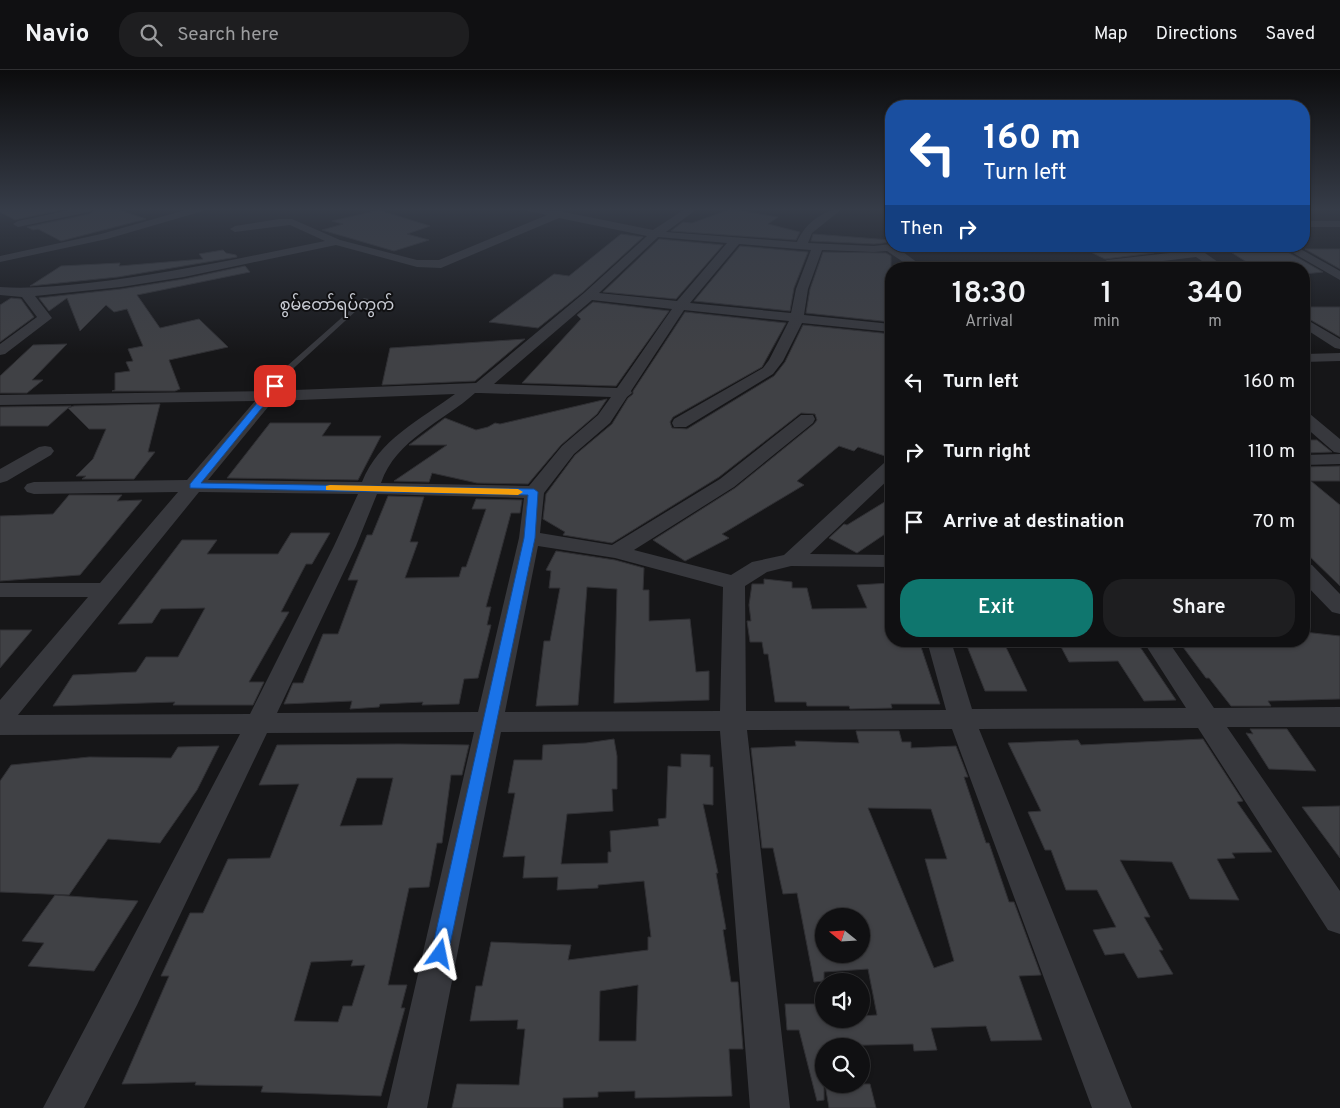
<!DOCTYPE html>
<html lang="en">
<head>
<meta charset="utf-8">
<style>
	body { margin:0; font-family:Overpass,"Noto Sans Myanmar",sans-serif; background:#1e1e20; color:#f1f3f6; height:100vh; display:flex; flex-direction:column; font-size:19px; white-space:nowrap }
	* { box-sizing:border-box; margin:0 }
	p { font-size:16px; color:#9c9d9f }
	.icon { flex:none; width:28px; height:28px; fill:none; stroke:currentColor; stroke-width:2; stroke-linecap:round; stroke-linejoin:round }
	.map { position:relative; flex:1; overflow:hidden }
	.side { position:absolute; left:885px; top:192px; width:425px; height:385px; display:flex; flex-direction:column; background:#101012; border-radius:20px; box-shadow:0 1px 4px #0004,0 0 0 1px #303032 }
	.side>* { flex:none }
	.banner { position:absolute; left:885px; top:30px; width:425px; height:152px; border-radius:20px; box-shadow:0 1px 4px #0004,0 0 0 1px #303032; background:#1a4fa0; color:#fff; overflow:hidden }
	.needle { width:32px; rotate:288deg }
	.controls { position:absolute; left:815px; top:838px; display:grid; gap:10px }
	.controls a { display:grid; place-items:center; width:55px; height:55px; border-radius:50%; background:#101012; box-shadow:0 1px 4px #0004,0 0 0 1px #303032; font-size:25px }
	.pin { position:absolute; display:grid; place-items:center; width:42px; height:42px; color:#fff; margin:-21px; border-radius:10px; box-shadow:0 2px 8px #0006 }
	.me { position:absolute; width:55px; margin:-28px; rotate:12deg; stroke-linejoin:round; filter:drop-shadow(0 0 4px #0008) }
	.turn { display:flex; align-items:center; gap:18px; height:105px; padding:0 15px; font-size:22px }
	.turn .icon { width:65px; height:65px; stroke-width:2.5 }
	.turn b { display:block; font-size:35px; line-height:42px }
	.then { display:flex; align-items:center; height:48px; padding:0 15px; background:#0003; gap:10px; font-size:19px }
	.eta { display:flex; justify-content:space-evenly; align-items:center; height:85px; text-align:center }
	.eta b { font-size:30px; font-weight:600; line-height:35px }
	.action { display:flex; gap:10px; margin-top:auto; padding:10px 15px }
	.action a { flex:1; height:58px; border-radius:20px; background:#0f766e; color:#fff; font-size:20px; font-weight:600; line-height:58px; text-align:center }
	.action a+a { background:#1e1e20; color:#f1f3f6 }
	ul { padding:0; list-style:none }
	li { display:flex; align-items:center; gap:15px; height:70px; padding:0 15px }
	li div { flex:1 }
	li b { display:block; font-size:19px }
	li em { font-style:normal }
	header { display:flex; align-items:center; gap:30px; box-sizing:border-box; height:70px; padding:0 25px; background:#101012; border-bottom:1px solid #303032 }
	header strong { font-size:24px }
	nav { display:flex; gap:28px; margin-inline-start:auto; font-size:18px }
	.search { width:350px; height:45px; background:#1e1e20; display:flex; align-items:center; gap:12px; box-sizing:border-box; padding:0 18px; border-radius:20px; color:#9c9d9f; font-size:19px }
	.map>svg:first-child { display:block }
	.building { fill:#404145; stroke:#303034; fill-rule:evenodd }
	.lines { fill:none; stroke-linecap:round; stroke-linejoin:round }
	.service { fill:#37383d; fill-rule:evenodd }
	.minor { fill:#37383d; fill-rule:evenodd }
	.route { fill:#1a73e8; stroke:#114b97 }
	.slow { fill:#f59e0b }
	.labels { text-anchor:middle; stroke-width:4; stroke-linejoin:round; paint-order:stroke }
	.far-quarter-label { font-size:16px; fill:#c9ccd4; stroke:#111113 }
</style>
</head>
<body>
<header>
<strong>Navio</strong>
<div class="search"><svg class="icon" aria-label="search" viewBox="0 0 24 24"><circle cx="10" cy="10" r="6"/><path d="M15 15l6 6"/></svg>Search here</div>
<nav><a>Map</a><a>Directions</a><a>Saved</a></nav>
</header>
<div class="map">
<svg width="1340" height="1038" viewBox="0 0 1340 1038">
	<rect width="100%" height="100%" fill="#161618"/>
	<path class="building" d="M0,139H65L15,150L0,142Z
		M96,139H117L146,149L61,171L38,159L33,160L27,157L89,144Z
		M731,139L778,147L768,154L800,162L796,170L671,161L683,152L692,153Z
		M379,140L430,156L407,164L429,170L394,181L322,160L343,154L332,151Z
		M621,164L643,167L583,222L538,258L489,252L554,204L569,206Z
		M813,164L891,170V172L874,174L811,171Z
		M659,169L723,175L676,229L603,222Z
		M740,176L808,182L794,218L790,241L694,231Z
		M1078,176H1154V183L1105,189Z
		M1305,179H1340V199Z
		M223,180L226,183L236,185L237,187L118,207L30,216L61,196L120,193L119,196L203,189L199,184Z
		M1284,180L1323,202L1304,204V199H1258L1229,181Z
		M823,182L886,183L891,186V252L806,243L810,219Z
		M245,196L250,202L137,225L160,258L199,249L228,277L169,290L180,319L175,321H112L115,320V303L130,301L126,292L133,291L128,279L143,276L127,239L114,242L106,235L80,261L67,228L49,241L39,228L121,219L184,209Z
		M11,228L21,229L34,247L0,272V235Z
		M593,232L669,241L616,316L522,313L581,249L577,245Z
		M1304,237H1340V267L1304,246Z
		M685,242L786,253L762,297L673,347L670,352L672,358L687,359L774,306L785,292L803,255L891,264V388L858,377L854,381L839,376L797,411L804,415L722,464L729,468L685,491L653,470L735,418L814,354L817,350L815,344L801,343L719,407L612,473L563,465L565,462L543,449L546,424L575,385L612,354L628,328L633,324V321Z
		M525,269L475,311L382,315L390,278Z
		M67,274L32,310H43L27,323H0V306L33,275Z
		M607,329L597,344L561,375L528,414L477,413L432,403L429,412L394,411L447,375H409L445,348L476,360L488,357L495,353L500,354Z
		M160,334L148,382H155L134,409H82L86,406H76L93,389L106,359H89L68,338L48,356H0V337L71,336L68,338L74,336Z
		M270,353H331L322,366H381L358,410L227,408Z
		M1304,370H1317L1332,382L1304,383Z
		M1340,396V411H1311L1340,435V516L1304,481V397Z
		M69,425H122L117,431L142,430L80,505L0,511V446L53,444Z
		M388,426L424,427L410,472H418L405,508L459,507L462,497H466L486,439H472L476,429L522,430L520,443H511L486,537H491L487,555H491L478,608L464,609L459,634L422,635L423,632L380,634L379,637L350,639L352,631L284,634L293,613H303L323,564H338L358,510H348L367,465H372Z
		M891,428V460L857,483L829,468L844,454L847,455Z
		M291,463H330L312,494H306L281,542H289L249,612H264L253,635H173L175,632L53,636L73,605L136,602L146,587H178L205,538L161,539L152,553L118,554L182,470H217L207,484H278Z
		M556,481L615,490L644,498L643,520H649V551L690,549L696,602L709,601V630L614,633L617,519L587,517L578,635L536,636L544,571H550L560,518H549L551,501L546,500Z
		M764,509L792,512V518H807L812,539L867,538L857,515L891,513V571H919L940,634H891L892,638L850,639L849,636H807L806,632H775L768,584H764L762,572H750L747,551H751L749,535L752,514H764Z
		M0,560H32L0,598Z
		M1304,562L1340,566V629L1268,631L1271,636H1231L1209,608H1206L1180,573L1304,571Z
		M965,571H1003L1027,621H985Z
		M1058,571H1136L1176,630L1144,631L1118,591L1069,592Z
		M1250,659H1287L1316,701L1269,699L1246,663L1253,664Z
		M856,661H899L902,672H911V678L956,676L968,707H964L986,773H989L1009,832H1014L1041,905L1019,906L1042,970L991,971L986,956L931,958L937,980L914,981L913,974L824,976V1030L817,1031L799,960H787L785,934H824V949H861V946L877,945L868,899L824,902V911L814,912L797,823L783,824L773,778H762L751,678L796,676L795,671L859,673ZM868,738L931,739L947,789H925L954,891L934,898ZM824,846H861V884H824Z
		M614,669L617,686V719H612L613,741L567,744L561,794L608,793V782H611L610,761L659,756L658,749L666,748L668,696L681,697V684L710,685V697H713V735L703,734L718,803H716L726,859L723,860L731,912H738L743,979H729L732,1026L635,1028V1021L598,1022V1027L563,1028V1038H452L457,1014L519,1015L525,959H517L518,950L470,951L476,916H482L491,872L571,875L568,890L648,880V867H651L644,811L598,815V818L557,820L558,807L523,808L525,786L503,787L515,723H508L514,690H542L543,675L586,673ZM638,915L636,971H599L600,921Z
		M1203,669L1243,731L1237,732L1272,782L1232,783L1235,788L1217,789L1239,830L1190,829L1172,792L1120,790L1150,847H1144L1163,880H1159L1173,904L1138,908L1124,883L1105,885L1093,860L1116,857L1097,820H1066L1051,780H1045L1028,742L1041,741L1008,673L1078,670L1081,675Z
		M399,674L469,675L462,705H451L442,773H437L429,817L409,818L388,915H407L401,938H405L381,1026L261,1022L263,1016L195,1015L196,1012L122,1014L169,906H161L190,843H203L228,789L270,788L299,714L259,715L277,675ZM357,708H393L382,755L340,756ZM353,890L351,896L365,895L352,936H343L338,952L294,951L311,892Z
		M219,676L197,720L160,773L108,769L69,825L0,822V711L11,695L89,687L171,688L178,677Z
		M1340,736V788L1302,737Z
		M55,825L138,831L94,901L28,896L44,873L22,871Z
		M825,1014H870L876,1038H829Z"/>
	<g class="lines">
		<path class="service" d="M364,228L369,229L284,307L271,328H265L264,326L278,304Z"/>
		<path class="minor" d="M74,139H94L89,142L18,157L13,154L18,151Z
			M189,139H205L203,141L107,169L0,192V186L101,164Z
			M526,139L559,141L653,160L685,139H697L666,162L797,172C804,155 823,139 842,139L812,163L808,173L874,176L891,174V176H903L899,179L918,193L916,199H904L906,194L887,181L874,182L822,180L808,219L804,245L891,254V262L802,253L783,291L773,304L686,357H674L672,353L674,349L763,298L769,290L789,251L684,240L631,321L632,323L627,327L610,353L574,384L544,423L540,463L612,475L720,409L801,345H813L815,349L813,353L734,417L634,480L731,505L752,492L784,485L884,393L891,392V407L810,484L891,485V497L791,496L767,502L745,516L746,641L946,640L927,571H951L972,639L1186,638L1143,571H1168L1214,638L1340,637V657H1227L1340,821V864L1328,860L1198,658L979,659L1132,1038H1092L952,659L747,660L790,1038H750L720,661L501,662L427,1038H387L474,662L267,663L137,935L84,1038H43L240,664L0,665V630L88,527H0V513H100L178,422L34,424L27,422L24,418L27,414L34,412L187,410L255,331L0,335V325L268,321L476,313L584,223L647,166L559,148L441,198L417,197L336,175L184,207L121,217L35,226L52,248L5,284L0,285V274L37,247L22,227L0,225V217C30,219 58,216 88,213C168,204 246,187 325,171L290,155L235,162L230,159L235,156L279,149H292L340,170L417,190H439L547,145L528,141ZM658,167L727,173L677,231L599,223ZM739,174L811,180L796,219L791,243L690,233ZM592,230L672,239L617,318L494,314ZM475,323H480L611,327L598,345L562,376L529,416L381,413C396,369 443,352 475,323ZM455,324C420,350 379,369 362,412L208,410L273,331ZM199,422L358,424L334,476L250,644L18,645ZM377,424L524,428L519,468L478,642L277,643L356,476ZM538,476L615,488L723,517L720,641L505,642Z
			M1304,151H1340V157H1304Z
			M1182,176H1195L1228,199H1214L1196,187L1114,197L1115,199H1103L1101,194L1107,190L1187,181Z
			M1281,176H1295L1340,201V210Z
			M1304,248L1340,269V279L1335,278L1304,258Z
			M1340,283V291L1304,292V284Z
			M1304,343L1310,344L1340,369V383L1334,382L1304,356Z
			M45,376L51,377L54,381L51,385L7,411L0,413V399L39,377Z
			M1340,384V394L1304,395V385Z
			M1304,494L1312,495L1340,524V544L1332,542L1304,513Z"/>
	</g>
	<linearGradient id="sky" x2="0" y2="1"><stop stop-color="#0c0c0d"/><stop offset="0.49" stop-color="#363c48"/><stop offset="1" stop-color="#363c48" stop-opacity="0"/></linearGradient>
	<rect width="1340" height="284" fill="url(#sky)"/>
	<path class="route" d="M275,314L279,316L278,318L201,413L534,419L538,422L535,468L448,884L446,890L440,892L433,890L431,884L524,468L528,425L190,418V414L272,315Z"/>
	<path class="slow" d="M330,415L518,419L523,422L518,425L326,420V416Z"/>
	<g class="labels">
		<g class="far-quarter-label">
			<text x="337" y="240">စွမ်တော်ရပ်ကွက်</text>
		</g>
	</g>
</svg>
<div class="controls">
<a><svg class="needle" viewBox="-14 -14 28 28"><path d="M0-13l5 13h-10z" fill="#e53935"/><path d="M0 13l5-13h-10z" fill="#9c9d9f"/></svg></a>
<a><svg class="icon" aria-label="sound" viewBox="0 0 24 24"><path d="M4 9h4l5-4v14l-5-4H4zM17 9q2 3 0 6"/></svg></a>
<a><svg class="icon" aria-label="search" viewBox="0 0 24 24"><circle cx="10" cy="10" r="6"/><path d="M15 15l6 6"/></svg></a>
</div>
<div class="pin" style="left:275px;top:316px;background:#d93025"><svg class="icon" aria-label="arrive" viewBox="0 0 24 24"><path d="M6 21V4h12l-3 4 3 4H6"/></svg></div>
<svg class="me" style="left:440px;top:884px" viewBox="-20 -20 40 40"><path d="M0-17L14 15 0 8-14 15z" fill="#1a73e8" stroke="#fff" stroke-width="4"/></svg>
<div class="banner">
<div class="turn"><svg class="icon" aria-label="left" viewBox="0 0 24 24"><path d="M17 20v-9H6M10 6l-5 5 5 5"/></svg><div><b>160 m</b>Turn left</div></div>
<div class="then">Then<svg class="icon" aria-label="right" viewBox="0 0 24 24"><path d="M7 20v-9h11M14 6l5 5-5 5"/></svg></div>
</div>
<section class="side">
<div class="eta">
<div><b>18:30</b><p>Arrival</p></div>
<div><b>1</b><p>min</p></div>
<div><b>340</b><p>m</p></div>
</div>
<ul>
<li><svg class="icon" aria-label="left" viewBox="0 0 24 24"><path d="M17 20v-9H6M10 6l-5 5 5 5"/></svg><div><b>Turn left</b></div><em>160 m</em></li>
<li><svg class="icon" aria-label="right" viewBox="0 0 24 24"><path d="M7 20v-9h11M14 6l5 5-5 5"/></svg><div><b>Turn right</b></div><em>110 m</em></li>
<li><svg class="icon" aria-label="arrive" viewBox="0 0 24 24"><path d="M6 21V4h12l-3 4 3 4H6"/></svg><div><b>Arrive at destination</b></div><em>70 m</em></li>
</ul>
<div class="action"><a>Exit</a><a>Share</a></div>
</section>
</div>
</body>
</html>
